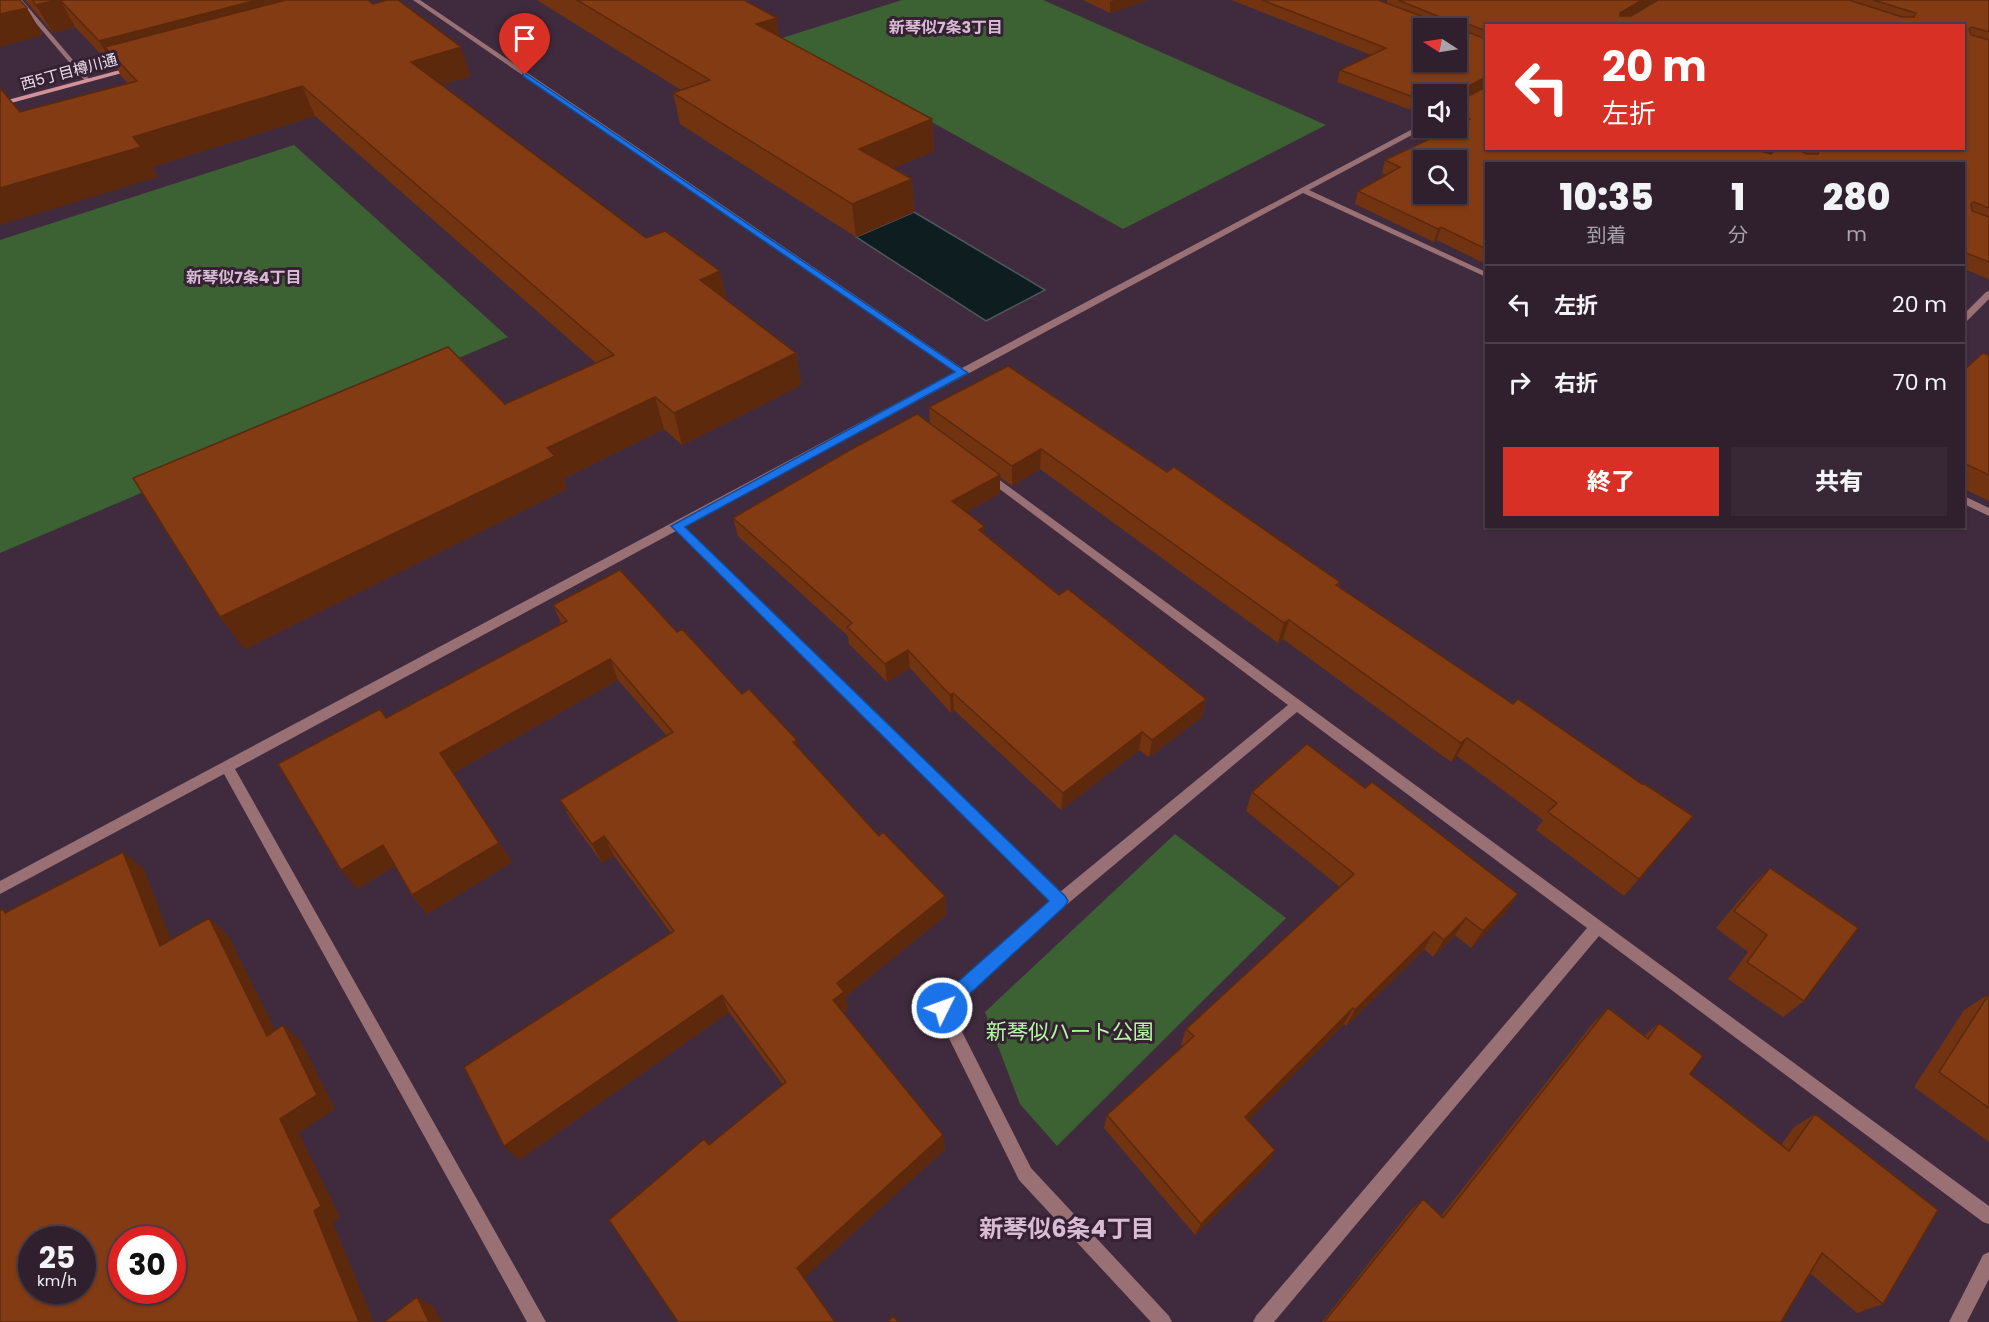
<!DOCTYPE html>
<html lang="ja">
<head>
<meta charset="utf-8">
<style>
	body { margin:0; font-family:Poppins,"Noto Sans JP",sans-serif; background:#382836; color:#f1f3f6; height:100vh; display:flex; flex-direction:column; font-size:22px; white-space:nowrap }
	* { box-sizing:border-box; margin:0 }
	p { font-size:20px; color:#a8a3aa }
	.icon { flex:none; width:33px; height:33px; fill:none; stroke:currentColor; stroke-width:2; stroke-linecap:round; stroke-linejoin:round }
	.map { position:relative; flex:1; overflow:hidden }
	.drawer { position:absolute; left:1485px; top:162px; width:480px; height:366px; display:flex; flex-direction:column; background:#30202e; border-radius:0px; box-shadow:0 2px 4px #0004,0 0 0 2px #4b3e4a }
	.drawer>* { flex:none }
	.top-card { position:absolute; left:1485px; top:24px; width:480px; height:126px; border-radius:0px; box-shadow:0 2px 4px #0004,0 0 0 2px #4b3e4a; background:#d93025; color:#fff; overflow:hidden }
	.needle { width:39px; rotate:282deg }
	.fabs { position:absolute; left:1413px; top:18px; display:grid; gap:12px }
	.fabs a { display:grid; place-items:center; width:54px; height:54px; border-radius:0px; background:#30202e; box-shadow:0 2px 4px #0004,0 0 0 2px #4b3e4a; font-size:30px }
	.speed { position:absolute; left:18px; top:1226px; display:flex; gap:12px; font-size:30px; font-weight:700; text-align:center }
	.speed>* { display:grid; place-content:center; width:78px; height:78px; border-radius:50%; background:#30202e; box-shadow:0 2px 4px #0004,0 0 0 2px #4b3e4a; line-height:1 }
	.speed small { font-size:15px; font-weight:400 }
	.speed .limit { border:9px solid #d22; background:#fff; color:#111 }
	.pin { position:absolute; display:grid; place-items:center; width:51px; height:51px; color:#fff; margin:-62px -26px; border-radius:50% 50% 50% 0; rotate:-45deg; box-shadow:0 0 6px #0007 }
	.pin .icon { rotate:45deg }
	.me { position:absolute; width:66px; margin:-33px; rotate:48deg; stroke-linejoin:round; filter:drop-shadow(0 0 4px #0008) }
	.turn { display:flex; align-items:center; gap:21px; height:126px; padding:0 18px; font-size:27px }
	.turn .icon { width:78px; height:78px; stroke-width:2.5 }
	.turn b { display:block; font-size:42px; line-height:51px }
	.eta { display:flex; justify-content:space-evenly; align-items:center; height:102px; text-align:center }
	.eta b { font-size:36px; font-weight:800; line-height:42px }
	.button { display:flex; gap:12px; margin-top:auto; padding:12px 18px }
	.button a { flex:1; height:69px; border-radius:0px; background:#d93025; color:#fff; font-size:24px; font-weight:800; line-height:69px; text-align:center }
	.button a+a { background:#382836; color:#f1f3f6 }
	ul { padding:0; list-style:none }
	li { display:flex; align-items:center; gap:18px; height:78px; padding:0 18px; border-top:2px solid #4b3e4a }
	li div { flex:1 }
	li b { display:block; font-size:22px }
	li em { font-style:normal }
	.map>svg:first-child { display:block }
	.green { fill:#3c6233 }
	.water { fill:#0d1d20; stroke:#50575d; stroke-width:1.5 }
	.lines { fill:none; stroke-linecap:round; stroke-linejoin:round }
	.minor { fill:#997175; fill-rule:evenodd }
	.secondary { fill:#d19399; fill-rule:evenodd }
	.wall { fill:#713310; fill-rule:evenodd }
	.shaded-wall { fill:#5c290d }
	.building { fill:#833b13; stroke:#5c290d; stroke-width:1.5; fill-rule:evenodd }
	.route { fill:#1a73e8; stroke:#114b97; stroke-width:1.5 }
	.labels { text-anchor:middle; stroke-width:6; stroke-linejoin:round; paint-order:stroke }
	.far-street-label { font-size:15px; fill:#eddfeb; stroke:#362134 }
	.far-neighbourhood-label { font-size:16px; font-weight:bold; fill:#d7bcd3; stroke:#362134 }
	.near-park-label { font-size:21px; fill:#b1fb9f; stroke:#362134 }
	.near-neighbourhood-label { font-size:24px; font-weight:bold; fill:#d7bcd3; stroke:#362134 }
</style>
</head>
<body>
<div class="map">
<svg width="1989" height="1322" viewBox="0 0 1989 1322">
	<rect width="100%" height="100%" fill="#402b3e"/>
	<path class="green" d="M902,0H1043L1326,125L1123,229L782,38Z
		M294,145L508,337L0,553V240Z
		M1175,834L1286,918L1057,1146L1020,1104L985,1012Z"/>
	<path class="water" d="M914,212L1045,290L986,321L856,237Z"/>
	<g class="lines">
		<path class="minor" d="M16,0H22L90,80V82H86Z
			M413,0H420L962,368L1424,123L1425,128L1309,190L1486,272V277L1303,193L684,527L1060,892L1288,705L981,475L982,473H990L1989,1206V1224L1983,1222L1599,936L1274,1322H1253L1256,1316L1587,928L1297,712L1065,906L951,1010L1031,1168L1169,1316L1172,1322H1151L1019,1180L934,1008L937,1003L1050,901L676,531L235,769L546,1322H527L224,774L0,894V881L955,372Z
			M1764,148H1775L1811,164H1800Z
			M1989,291V299L1967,321L1964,322V314L1986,292Z
			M1964,496L1989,508V516L1964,504Z
			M1989,1252V1279L1967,1322H1949L1983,1255Z"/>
		<path class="secondary" d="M135,66L138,68L137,69L0,106V102Z"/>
	</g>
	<path class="wall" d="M25,0H368L471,76L441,85L646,238L720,271L726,300L796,353L801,385L682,445L664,429L563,479L567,489L245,649L220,617L505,404L596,363L315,116L152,167L158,177L20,112L128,83L121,76L117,68L115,69L75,27L53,33Z
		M537,0H744L780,37L932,119L934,151L893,168L912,179L914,212L856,237L680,124L673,93L681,90Z
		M1083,0H1148L1110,13Z
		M1231,0H1382L1380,1L1387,3V0H1657L1629,16H1631L1658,0H1989V279L1964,269V164H1486V264L1437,240L1434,242L1355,204L1358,191L1386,175L1382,173L1385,160L1456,128V94H1424V115L1337,82L1340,70L1371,55ZM1486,26L1964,148H1778L1771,154L1766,153L1768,148H1486Z
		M1989,355V501L1964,489V370Z
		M929,407L1167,472L1340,582L1338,587L1513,704L1693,816L1624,896L1536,830L1543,820L1457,756L1451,762L1283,639L1278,643L1040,469L1012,486L1000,477V493L966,512L984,526V534L1059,595L1206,699L1202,717L1149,757L1139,750L1061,810L954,710L951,713L910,668L887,682L849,644L848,636L738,536L733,518L930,424Z
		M553,605L677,632L742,694L797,740L798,748L879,836L945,896L946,915L845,997L848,1009L843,1013L943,1135L945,1149L804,1278L709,1145L783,1085L729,1012L519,1160L671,933L614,856L602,863L571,820L560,800L667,736L618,680L453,773L512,862L427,914L412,895L395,866L357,889L341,870L561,623Z
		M1365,788L1518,894L1506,912L1471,948L1455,935L1433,957L1424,949L1346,1026L1344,1024L1248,1120L1275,1150L1268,1163L1195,1235L1104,1128L1107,1115L1183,1046L1181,1044L1186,1029L1340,887L1246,811L1252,792Z
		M1770,868L1804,1001L1783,1017L1728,979L1748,952L1716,928L1751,886Z
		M1989,994V1142L1914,1087L1964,1010Z
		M1608,1008L1644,1036L1659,1023L1690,1074L1781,1145L1794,1127L1815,1114L1883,1304L1857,1313L1810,1273L1781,1322H1322L1411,1210L1423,1199L1441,1216L1593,1023Z"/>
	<path class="shaded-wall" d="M57,0H60L75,27L53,33L36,5Z
		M257,0H348L105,47L117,68L115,69L99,41Z
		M1115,0H1148L1110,13V1Z
		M1642,0H1657L1616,24L1620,13Z
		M27,8L43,35L0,47V14Z
		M777,18L781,48L756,24Z
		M461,47L471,76L422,91L411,62Z
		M1486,77V83L1485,88L1456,102L1459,91Z
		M302,86L315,116L152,167L158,177L0,225V188L133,137Z
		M932,119L934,151L862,181L859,149Z
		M1763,148H1768L1766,152L1760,151Z
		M912,179L914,212L856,237L852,204Z
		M1441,227L1437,240L1434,242L1438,229Z
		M720,271L727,303L700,280Z
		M796,353L801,385L682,445L674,413Z
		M655,397L664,429L563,479L567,489L245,649L220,617L547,448Z
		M1041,449L1040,469L1012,486V466Z
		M1000,475V493L953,520L952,501Z
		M984,526V545L979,530Z
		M1289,620L1283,639L1278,643L1284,623Z
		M908,650L910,668L887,682L885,664Z
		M610,659L618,680L453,773L440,753Z
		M953,693L954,710L951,713L950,695Z
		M1206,699L1202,717L1149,757L1152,740Z
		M1142,732L1139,750L1061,810L1063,793Z
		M1467,738L1457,756L1451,762L1461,743Z
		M797,740L801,760L793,742Z
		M604,836L614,856L602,863L592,844Z
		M499,843L512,862L427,914L412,895Z
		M383,845L398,864L357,889L341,870Z
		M123,852L144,869L180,963L160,946Z
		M1518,894L1506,912L1471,948L1483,931Z
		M945,896L946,915L845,997L848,1009L837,1017L833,1000L837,983Z
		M209,918L228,935L286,1051L267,1036Z
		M1466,918L1455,935L1433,957L1444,940Z
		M1434,932L1424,949L1346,1026L1355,1010Z
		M722,995L729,1012L519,1160L504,1146Z
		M1353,1008L1344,1024L1238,1131L1245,1117Z
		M283,1025L301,1041L335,1109L299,1133L340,1217L333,1223L374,1322H359L314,1211L280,1119Z
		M943,1135L945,1149L803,1279L797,1268Z
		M1275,1150L1268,1163L1195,1235L1201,1224Z
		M417,1297L434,1307L442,1322H429Z"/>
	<path class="building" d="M0,0H20L27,8L0,14Z
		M32,0H57L36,5Z
		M60,0H257L99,41Z
		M286,0H368L373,4L387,0H398L461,47L411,62L646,238L665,231L720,271L700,280L796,353L674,413L655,397L547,448L555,456L220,617L133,478L448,347L505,404L614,355L302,86L133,137L141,147L0,188V88L20,112L137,81L105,47Z
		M577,0H744L777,18L756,24L932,119L859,149L912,179L852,204L673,93L710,80Z
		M1262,0H1378L1429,19L1440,17L1398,0H1642L1620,13V16H1631L1658,0H1849L1902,17H1914L1916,13L1873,0H1989V32L1972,27L1969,29L1971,35L1989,40V208L1974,202L1971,204L1972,211L1989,217V262L1964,252V164H1486V249L1441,227L1438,229L1358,191L1400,167L1385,160L1453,128H1456V126L1470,119L1456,114V94H1424V101L1340,70L1386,48ZM1460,21L1486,31V26H1964V148H1817L1819,149L1818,154H1807L1795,148H1778L1771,154L1760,151L1763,148H1486V87L1461,100L1458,99L1459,91L1486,77V39L1459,29L1457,23ZM1424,28H1456V62H1424ZM1424,160H1456V194H1424Z
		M1983,353L1989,355V475L1964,463V370Z
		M1008,366L1167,472L1174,467L1340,582L1336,585L1513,704L1518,699L1642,784L1643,783L1693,816L1639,879L1548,812L1557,803L1467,738L1461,743L1289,620L1284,623L1041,449L1012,466L929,407Z
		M917,414L1000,475L952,501L984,526L979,530L1059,595L1068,589L1206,699L1152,740L1142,732L1063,793L953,693L950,695L908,650L885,664L847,627L852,623L733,518L850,450Z
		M620,570L677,632L682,629L742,694L749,689L797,740L793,742L879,836L883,832L945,896L837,983L844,992L833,1000L943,1135L797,1268L835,1322H678L609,1220L704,1139L709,1145L786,1082L722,995L504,1146L464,1067L674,931L604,836L592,844L560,800L673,732L610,659L440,753L499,843L412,895L383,845L341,870L278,764L380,709L386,718L567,621L553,605Z
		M1307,744L1365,788L1372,782L1518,894L1483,931L1466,918L1444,940L1434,932L1355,1010L1353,1008L1245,1117L1275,1150L1201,1224L1107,1115L1194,1036L1186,1029L1354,874L1252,792Z
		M123,852L160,946L209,918L267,1036L283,1025L317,1095L280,1119L321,1206L314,1211L359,1322H0V911L3,909L5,913ZM32,1239H82V1290H32ZM122,1239H172V1290H122Z
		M1770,868L1858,928L1804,1001L1747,962L1767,935L1734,911Z
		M1989,994V1108L1939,1072Z
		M1608,1008L1648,1039L1659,1023L1703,1056L1690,1074L1789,1151L1815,1114L1938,1210L1883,1304L1822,1253L1781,1322H1326L1325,1321L1423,1199L1443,1218Z
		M417,1297L429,1322H384Z
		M893,1316L898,1322H888Z"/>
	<path class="route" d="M525,73L968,373L685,527L1065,896L1068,901L1065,906L948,1014L942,1016L935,1014L933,1008L935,1002L1049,901L671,526L955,372L523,76V73Z"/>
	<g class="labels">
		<g class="far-street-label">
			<text transform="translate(69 72) rotate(-15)" y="5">西5丁目樽川通</text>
		</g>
		<g class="far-neighbourhood-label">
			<text x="946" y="33">新琴似7条3丁目</text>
			<text x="244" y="283">新琴似7条4丁目</text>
		</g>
		<g class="near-park-label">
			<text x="1070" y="1039">新琴似ハート公園</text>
		</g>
		<g class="near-neighbourhood-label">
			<text x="1067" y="1237">新琴似6条4丁目</text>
		</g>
	</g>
</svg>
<div class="fabs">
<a><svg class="needle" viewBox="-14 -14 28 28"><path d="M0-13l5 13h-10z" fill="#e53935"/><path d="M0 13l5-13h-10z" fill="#a8a3aa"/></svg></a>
<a><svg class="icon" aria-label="sound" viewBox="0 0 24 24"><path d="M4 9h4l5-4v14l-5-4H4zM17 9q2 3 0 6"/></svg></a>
<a><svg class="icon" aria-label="search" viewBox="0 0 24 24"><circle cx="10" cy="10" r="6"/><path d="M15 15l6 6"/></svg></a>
</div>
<div class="speed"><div>25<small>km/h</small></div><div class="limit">30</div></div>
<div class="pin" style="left:525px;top:75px;background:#d93025"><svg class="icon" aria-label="arrive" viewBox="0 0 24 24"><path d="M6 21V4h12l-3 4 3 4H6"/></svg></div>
<svg class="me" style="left:942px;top:1008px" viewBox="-20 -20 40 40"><circle r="17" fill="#1a73e8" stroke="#fff" stroke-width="3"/><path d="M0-11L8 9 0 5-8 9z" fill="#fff"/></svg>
<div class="top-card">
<div class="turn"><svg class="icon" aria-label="left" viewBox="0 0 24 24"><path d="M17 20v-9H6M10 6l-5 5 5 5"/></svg><div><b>20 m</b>左折</div></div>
</div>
<section class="drawer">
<div class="eta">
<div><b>10:35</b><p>到着</p></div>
<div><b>1</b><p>分</p></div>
<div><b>280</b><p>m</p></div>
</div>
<ul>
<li><svg class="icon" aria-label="left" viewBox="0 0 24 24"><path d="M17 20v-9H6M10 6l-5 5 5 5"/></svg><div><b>左折</b></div><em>20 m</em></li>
<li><svg class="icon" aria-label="right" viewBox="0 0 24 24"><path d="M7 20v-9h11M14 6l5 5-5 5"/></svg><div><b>右折</b></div><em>70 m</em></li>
</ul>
<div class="button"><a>終了</a><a>共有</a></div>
</section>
</div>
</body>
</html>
